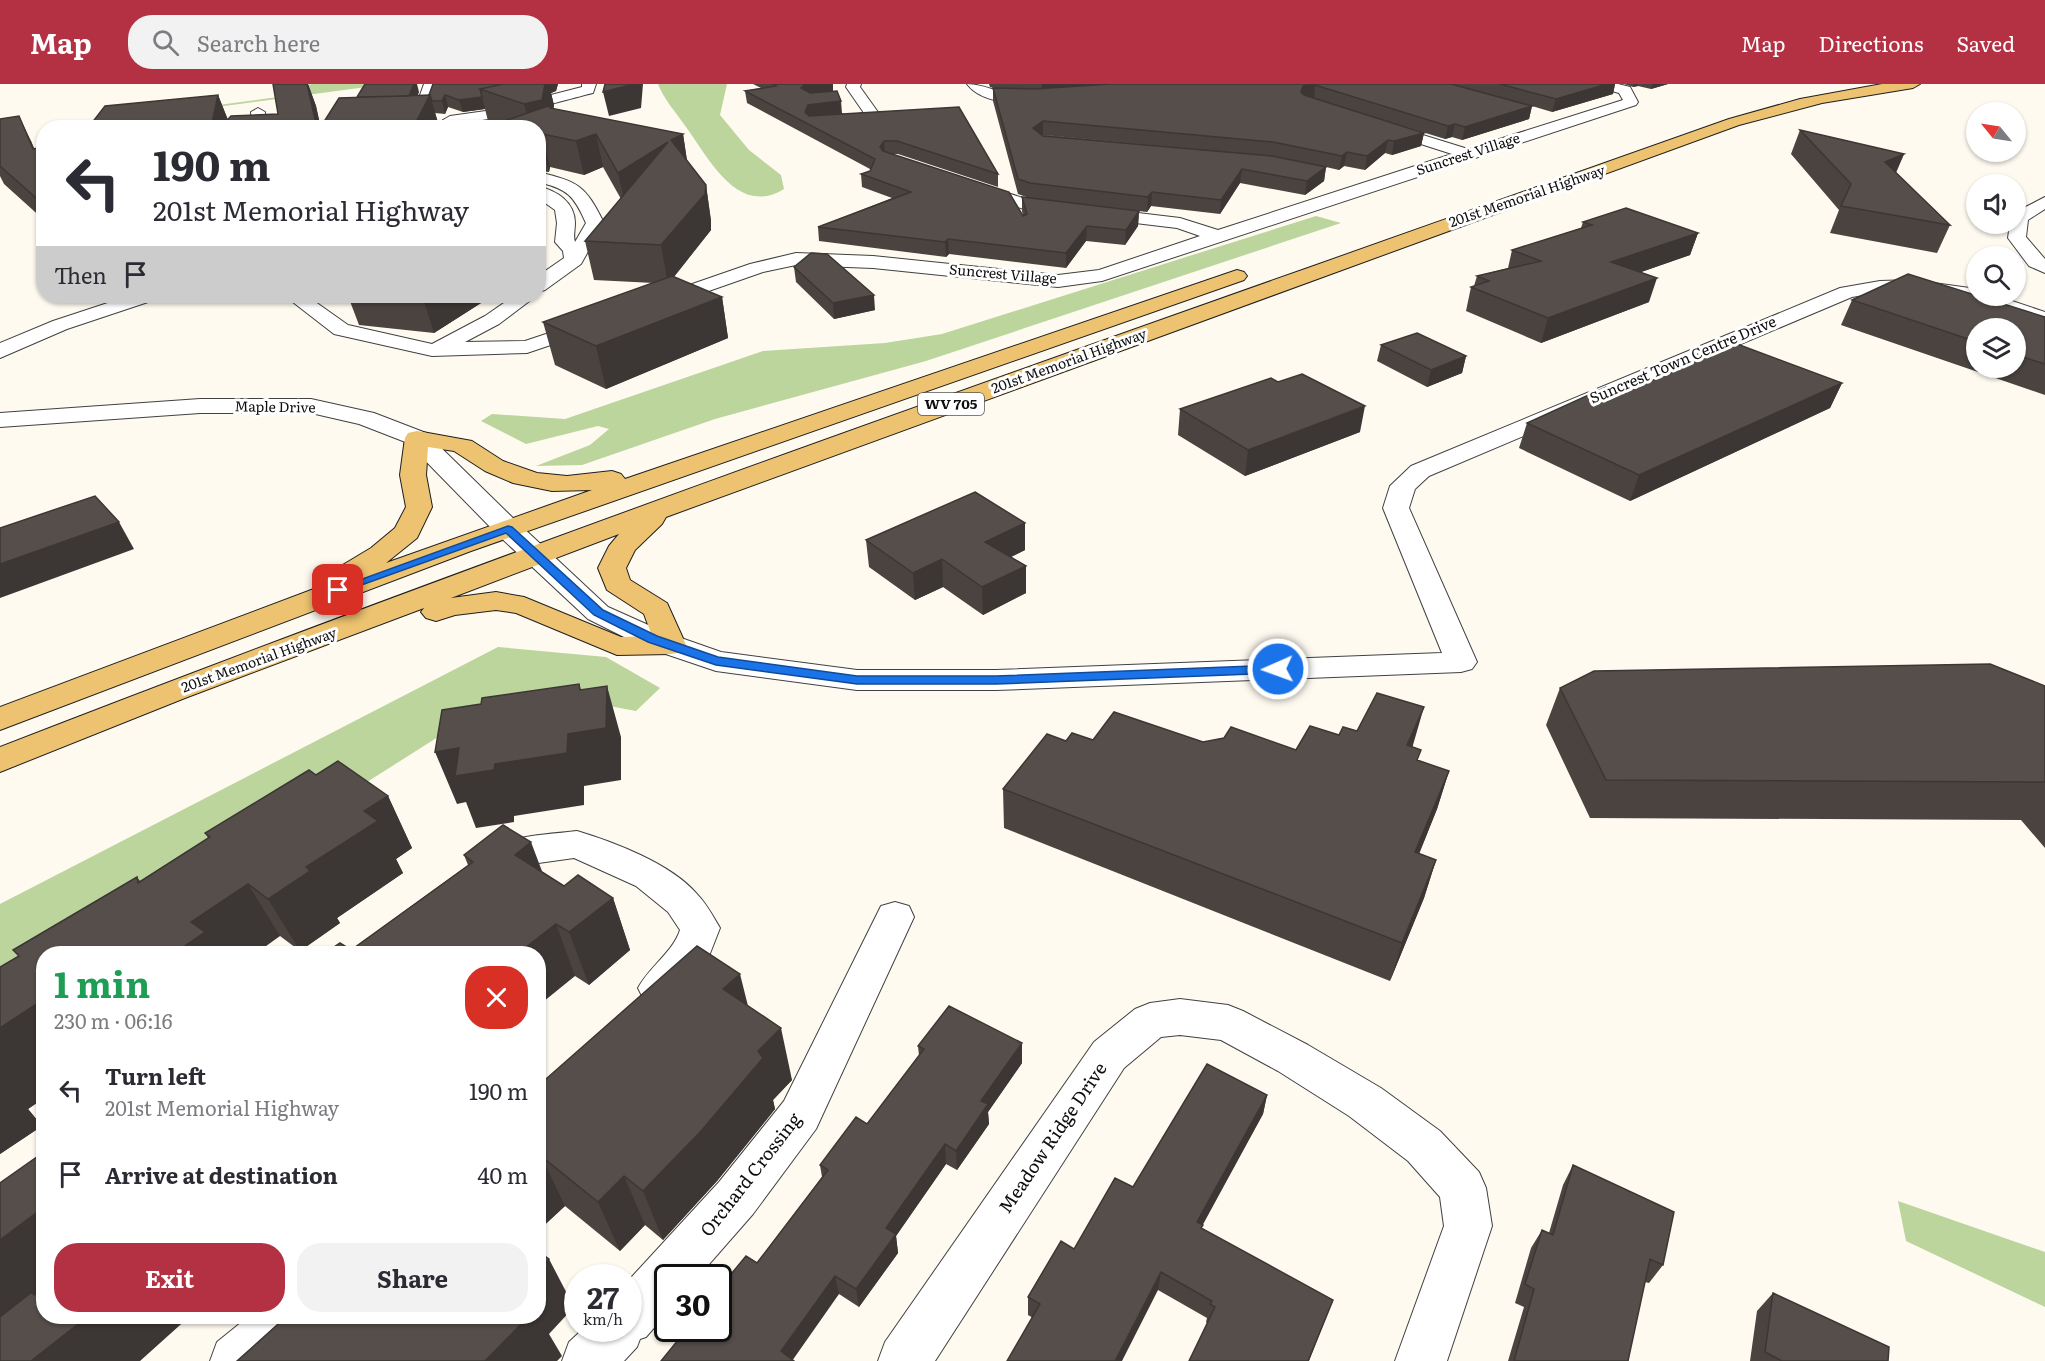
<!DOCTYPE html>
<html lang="en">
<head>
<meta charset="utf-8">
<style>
	body { margin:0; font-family:Literata,serif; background:#f2f2f3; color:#2b2b33; height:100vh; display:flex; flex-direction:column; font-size:22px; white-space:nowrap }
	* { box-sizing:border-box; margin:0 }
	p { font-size:20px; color:#7c7c81 }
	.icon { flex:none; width:33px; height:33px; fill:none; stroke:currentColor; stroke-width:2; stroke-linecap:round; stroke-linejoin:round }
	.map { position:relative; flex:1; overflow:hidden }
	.drawer { position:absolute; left:36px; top:862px; width:510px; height:378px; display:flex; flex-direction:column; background:#fff; border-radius:24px; box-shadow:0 2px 4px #0004 }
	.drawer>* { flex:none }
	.guide { position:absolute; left:36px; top:36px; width:510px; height:183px; border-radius:24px; box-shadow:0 2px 4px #0004; background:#fff; color:#2b2b33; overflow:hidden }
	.needle { width:39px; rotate:300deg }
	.controls { position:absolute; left:1966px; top:18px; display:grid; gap:12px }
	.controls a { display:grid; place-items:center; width:60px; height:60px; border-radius:50%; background:#fff; box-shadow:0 2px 4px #0004; font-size:30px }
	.speed { position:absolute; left:564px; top:1180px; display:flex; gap:12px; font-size:30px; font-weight:700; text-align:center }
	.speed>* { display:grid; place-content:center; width:78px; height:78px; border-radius:50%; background:#fff; box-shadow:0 2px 4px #0004; line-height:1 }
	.speed small { font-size:15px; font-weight:400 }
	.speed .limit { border:3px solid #111; border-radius:9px; background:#fff; color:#111 }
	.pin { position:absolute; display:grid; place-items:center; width:51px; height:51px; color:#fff; margin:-26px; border-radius:12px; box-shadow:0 3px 9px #0006 }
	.me { position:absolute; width:66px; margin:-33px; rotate:268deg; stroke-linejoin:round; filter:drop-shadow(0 0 4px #0008) }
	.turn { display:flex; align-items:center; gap:21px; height:126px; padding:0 18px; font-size:27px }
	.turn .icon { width:78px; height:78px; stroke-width:2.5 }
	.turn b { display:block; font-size:42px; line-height:51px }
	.then { display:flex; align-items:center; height:57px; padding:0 18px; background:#0003; gap:12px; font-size:22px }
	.round { display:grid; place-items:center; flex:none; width:63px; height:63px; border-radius:24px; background:#f2f2f3 }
	.summary { display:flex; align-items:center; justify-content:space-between; height:102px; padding:0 18px }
	h1 { font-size:36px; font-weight:700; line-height:45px; color:#1e9e55 }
	.button { display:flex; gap:12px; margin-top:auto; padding:12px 18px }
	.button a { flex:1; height:69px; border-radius:24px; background:#b33143; color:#fff; font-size:24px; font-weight:700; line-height:69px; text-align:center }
	.button a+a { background:#f2f2f3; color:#2b2b33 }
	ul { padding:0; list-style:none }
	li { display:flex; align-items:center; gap:18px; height:84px; padding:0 18px }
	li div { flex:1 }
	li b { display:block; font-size:22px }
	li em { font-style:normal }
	header { display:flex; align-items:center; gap:36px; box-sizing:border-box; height:84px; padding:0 30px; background:#b33143; color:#fff }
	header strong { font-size:28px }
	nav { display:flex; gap:33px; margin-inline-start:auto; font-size:21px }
	.search { width:420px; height:54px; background:#f2f2f3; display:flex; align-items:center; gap:15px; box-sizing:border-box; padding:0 21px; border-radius:24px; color:#7c7c81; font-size:22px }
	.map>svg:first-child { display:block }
	.forest { fill:#bbd59d }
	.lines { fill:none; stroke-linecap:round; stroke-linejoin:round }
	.street-casing { stroke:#414141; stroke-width:2 }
	.primary-casing { stroke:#1f1f1f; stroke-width:2 }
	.street { fill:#fff; fill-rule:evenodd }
	.primary { fill:#edc371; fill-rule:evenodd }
	.wall { fill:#4a4340; fill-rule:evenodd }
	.shaded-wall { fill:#3c3734 }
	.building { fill:#564e4b; stroke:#3c3734; stroke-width:1.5 }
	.route { fill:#1a73e8; stroke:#114b97; stroke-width:1.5 }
	.labels { text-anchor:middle; stroke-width:6; stroke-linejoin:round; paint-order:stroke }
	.far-street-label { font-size:14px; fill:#0e0e0e; stroke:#fff }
	.shield { fill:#fff; stroke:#565656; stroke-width:1.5 }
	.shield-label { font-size:14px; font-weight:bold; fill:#0e0e0e }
	.street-label { font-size:15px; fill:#0e0e0e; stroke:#fff }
	.near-street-label { font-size:18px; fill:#0e0e0e; stroke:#fff }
</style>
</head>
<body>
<header>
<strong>Map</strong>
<div class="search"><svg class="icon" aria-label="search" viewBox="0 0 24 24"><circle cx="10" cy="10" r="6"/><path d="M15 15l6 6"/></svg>Search here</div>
<nav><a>Map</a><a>Directions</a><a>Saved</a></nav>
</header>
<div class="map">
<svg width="2045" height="1277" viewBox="0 0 2045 1277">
	<rect width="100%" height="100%" fill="#fefaf0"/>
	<path class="forest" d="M311,0H389L68,43L46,44L285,12Z
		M658,0H727L720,31L749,66L781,91L784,105C738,134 708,73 686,43C677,30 663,14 658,0Z
		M1316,132L1341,139L926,277L715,335L582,381L536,382L590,361L609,345L598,342L526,360L481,337L492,330L565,335L763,267L885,259L942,250Z
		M498,563L606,573L660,604L636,627L528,607L490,620L96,870H44L0,931V820Z
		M1898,1117L2045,1168V1223L1906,1157Z"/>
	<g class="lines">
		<g class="street-casing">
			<path id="street" d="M424,0H438L425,36L418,40L411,36Z
				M582,0H596L593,9C571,14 454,49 443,36L450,32L493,26L582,3Z
				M847,0H861L860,3L880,31L878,34L856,40L826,41L824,38L826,35L864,29L846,3Z
				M967,0C984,0 996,9 1014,9C1024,10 1039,6 1046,13L1044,16C1021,22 982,20 967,0Z
				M1595,0H1618L1630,3L1638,18L1636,21L1102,197L1058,203L873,184L796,181L763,188L663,223H649L646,219L649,215L750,180L796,169L873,172L1058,191L1099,186L1200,152L1177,144L1027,126L965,106L963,102L971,97L1029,116L1180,134L1218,146L1452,70L1374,45L1372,42L1374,39H1384L1468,65L1623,16L1619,9L1597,3Z
				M258,24L265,28L266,44H252L251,28Z
				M538,88C579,98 585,101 604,139L581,180L545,206L538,208V192L564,174L563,167L555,158L557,139L555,126L538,114V102C557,107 575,118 575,139C575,146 573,152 575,158L586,139C574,112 568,105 538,98Z
				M2045,113V125L2028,136L2026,153L2045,175V189L2029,182L2008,154L2010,140H2016V128Z
				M1912,196L1977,205V212H1997L2045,228V241C2020,235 1996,224 1971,216C1934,204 1890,206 1852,213L1429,392L1415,405L1409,424L1477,578L1472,585L1461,588L996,606H857L716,587L642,562L588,535L498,451L408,359L359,340L311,329H200L0,343V329L200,315H311L374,329L426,349L518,439L608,523L664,548L721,568L857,586H996L1442,569L1383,424L1390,402L1411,382L1840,204L1880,197Z
				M129,212H157L154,216L67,245L0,274V259L53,237Z
				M285,212H307L348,241L432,260L485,232L514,212H536L499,240L465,258L525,257L591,235L598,237L601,241L598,245L527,269L432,272L334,250Z
				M577,747C614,758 671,780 696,809C706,819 713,832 720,844L709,872L674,916L659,921L644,916L638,904C649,883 673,868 680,846L668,828L636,802L574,774L517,782L493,793L480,789L474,779C490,751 547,751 577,747Z
				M895,818L909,822L914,833L816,1045L753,1130L697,1194H668V1228L646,1253L640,1255L637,1263L624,1277H562L569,1258L583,1245H628V1197L719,1098L784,1017L881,822Z
				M1180,915L1228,921L1243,927L1308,961L1381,1004L1440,1047L1479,1088L1486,1104L1492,1142L1447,1277H1395L1444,1142L1440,1113L1408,1077L1349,1032L1278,987L1221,956L1180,951L1161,953L1124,984L935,1277H878L885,1258L1094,958L1135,925L1150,919Z
				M248,1233H313L305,1251L276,1277H210L217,1258Z"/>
		</g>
		<g class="primary-casing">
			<path id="primary" d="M1882,0H1920L1913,4L1822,19L1739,41L666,433L662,440L635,466L626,484L630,496L667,519L686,561L682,568L671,570L617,571L516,529L496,526L455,531L436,537L426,534L421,528L424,524L185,614L0,688V663C571,441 1151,240 1729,35L1800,15ZM619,450L609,462L598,484L607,506L644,530L652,552L621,553L524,513L496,508L451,514Z
				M1237,186L1244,188L1247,192L1244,196L471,467L0,646V623L343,494L337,488L341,482L371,464L395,444L406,423L400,391L405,354L408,349L417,347L472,357L503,377L537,389L567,392L612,387L621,390L625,395ZM428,363L454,367L485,387L513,399L552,407L592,406L386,479L417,454L432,423L426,391Z"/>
		</g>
		<use href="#street" class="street"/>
		<use href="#primary" class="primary"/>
	</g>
	<path class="wall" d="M273,0H308L316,22L320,42L357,13L419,8L417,11H429L433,0H558L556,7L551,9L554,21L553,25L683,50L687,77L706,101L711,137V146L674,193L722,213L728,254L606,305L555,281L543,238L654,199L594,196L585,157L621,115L603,83L584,91L550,83L549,88L538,87V44L495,40L488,37L485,25L463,28L448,23L445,30L435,29L439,42L88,44L218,11L228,36L278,30Z
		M753,0H833V7L811,9L842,29L998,90V103L898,70H892L1023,132L1022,127V113L1029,114L1018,110L993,17V4L1036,5L994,4L990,3L989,0H1615L1613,10L1552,28L1532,22L1529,35L1462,56L1452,53L1445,55L1312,14L1424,49L1421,62L1392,71L1385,69L1365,86L1344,82L1339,86L1326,83L1324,97L1305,111L1240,99L1220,130L1151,122L1147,128L1062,118L1139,127L1138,142L1125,161L1086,157L1066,184L949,170L946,173L819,157L818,143L892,114L862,103L861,90L870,87V85L747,19L745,7L761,4ZM1042,51H1043L1271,72Z
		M1624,0H1668L1651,5L1638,2L1633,3Z
		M0,35L31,57L34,65L44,63V136L4,100L0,92Z
		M1800,46L1904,70L1896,89L1950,141L1937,169L1830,149L1839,126L1791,70Z
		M1583,138L1698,149L1690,171L1641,188L1649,218L1541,259L1466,227L1471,203L1474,202L1477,192L1508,184L1512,166L1581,144Z
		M794,183L875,226L834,235L796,198Z
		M348,212H492L434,249L359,241Z
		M1852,216L2045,233V311L1841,241ZM1977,244H2016V284H1977Z
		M1381,261L1466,272L1462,289L1427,303L1377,277Z
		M1683,276L1842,299L1830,324L1630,417L1519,364L1527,339L1620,310L1679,285Z
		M1180,325L1360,348L1245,392L1178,351Z
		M1025,439V466L1011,473L1026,482V509L983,531L943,503L915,516L869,483L866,456Z
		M2045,602V764L2021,736L1590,734L1546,641L1560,604Z
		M1357,647L1413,661L1412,663L1418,677L1449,687L1437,725L1419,770L1436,776L1424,814L1390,897L1004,744L1003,705L1066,657L1093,656L1203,658L1296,666L1339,651Z
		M316,691L388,712L412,764L396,775L403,789L337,834L340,839L300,867L280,852L44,870V998L38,1002L44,1008V1014L28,1025L42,1042L0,1070L19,872L13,866L137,793L140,797L208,754L205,749Z
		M464,771L543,788L564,802L613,814L630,866L589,901L575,892L351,866L468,781Z
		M748,922L792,996L773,1016L775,1025L717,1097L663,1156L645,1141L620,1167L565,1122L538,1147V1002Z
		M918,962L1022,979L988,1028L989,1040L957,1086L946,1080L896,1152L898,1169L859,1223L839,1210L661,1277L757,1179L822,1093L820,1081L867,1040L919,972Z
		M1267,1011L1263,1030L1202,1141V1144L1326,1234L1207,1239L1206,1238L1207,1234L1158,1206L1033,1234L1028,1231V1213L1133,1103Z
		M1573,1081L1663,1181L1649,1199L1645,1198L1628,1277H1508L1524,1223L1515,1219L1531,1164L1542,1146L1549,1149L1563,1101Z
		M1773,1209L1888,1277H1750L1757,1227Z"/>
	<path class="shaded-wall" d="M307,0H308L316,22L321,44H317Z
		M414,0H417L419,8L410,30L355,35Z
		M536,0H558L556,7L551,9L554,21L553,29L530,44L524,20Z
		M634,0H643L641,24L609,32L603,8Z
		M806,0H833V7L811,9L802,16L801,4Z
		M1042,0H1134L1042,6Z
		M1607,0H1615L1613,10L1552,28L1556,15Z
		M1634,0H1638V2L1633,3Z
		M1653,0H1668L1651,5Z
		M1315,1L1314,14L1301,15V8L1303,2Z
		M218,11L228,36L226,44H211Z
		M430,11L439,42V44H413Z
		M445,11L448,23L445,30L442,17Z
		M482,13L485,25L463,28L459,16Z
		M841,17L842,29L810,34L806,40L805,28L808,21Z
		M1532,22L1529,35L1462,56L1465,43Z
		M19,32L31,57L44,87L33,65Z
		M1043,37V51L1033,57V44Z
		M1455,40L1452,53L1445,55L1448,42Z
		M1424,49L1421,62L1392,71L1394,57Z
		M542,50L550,83L549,88L541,55Z
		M596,50L603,83L584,91L576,57Z
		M683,50L688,83L671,56Z
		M1388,56L1385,69L1365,86L1367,72Z
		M884,57L885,70L880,63Z
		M668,58L626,124L618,89Z
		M1347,68L1344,82L1339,86L1342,72Z
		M1904,70L1892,96L1885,78Z
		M1326,83L1324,97L1305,111L1307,97Z
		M1242,85L1240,99L1220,130L1221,116Z
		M706,101L711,137V146L668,200L661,161Z
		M1152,108L1151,122L1147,128L1148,113Z
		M538,109L541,119L538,128Z
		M1139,127L1138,142L1125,161L1126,146Z
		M1087,142L1086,157L1066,184V169Z
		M1698,149L1690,171L1604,201L1611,178Z
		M948,155L949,170L946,173L945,158Z
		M1657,194L1649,218L1541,259L1548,234Z
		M874,211L875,226L834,235L833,219Z
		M422,212H492L434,249Z
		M722,213L728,254L606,305L596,262Z
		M1466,272L1462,289L1427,303L1431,286Z
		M1842,299L1830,324L1630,417L1639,391Z
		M1365,322L1360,348L1245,392L1248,366Z
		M119,438L134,465L0,514V480Z
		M1025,439V466L986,485L985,458Z
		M942,475L943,503L915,516L913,489Z
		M1026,482V509L983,531L982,503Z
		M579,600L593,646L607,602L621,653V696L584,702V721L514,732V738L476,744L466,718L457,720L435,668L459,664L495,680L568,650L580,606Z
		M1424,623L1413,661L1396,699L1407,661Z
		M1449,687L1437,725L1404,807L1415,768Z
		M388,712L412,764L396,775L403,789L337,834L340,839L300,867L268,815L306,783L364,727Z
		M531,758L551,811L515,771Z
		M1436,776L1424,814L1390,897L1402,859Z
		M248,800L280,852L255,870H173L191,838Z
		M613,814L630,866L589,901L569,848Z
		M556,840L575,892L538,922V870H517Z
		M740,890L753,942L723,905Z
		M38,919L44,925V998L38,1002L44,1008V1014L28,1025L42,1042L0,1070V944Z
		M781,944L792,996L773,1016L775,1025L717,1097L663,1156L643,1107L758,967Z
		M1022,959V979L988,1028L989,1040L957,1086L956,1067L981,1017Z
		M1267,1011L1263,1030L1194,1157L1197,1138Z
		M945,1060L946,1080L896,1152L898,1169L859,1223L856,1205L886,1144Z
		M541,1072L565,1122L538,1147V1074Z
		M624,1092L645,1141L620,1167L598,1118Z
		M44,1123V1212L87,1233H189L140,1277H31L0,1233V1156Z
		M549,1175L574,1223L549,1250L562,1272L557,1277H485L528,1233H538V1186Z
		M1161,1188L1158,1206L1122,1277H1115Z
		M835,1192L839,1210L792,1277L781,1267Z
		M1333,1216L1309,1277H1308Z"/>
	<path class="building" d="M273,0H307L317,44H220L231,32L278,30Z
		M365,0H414L409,12L357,13Z
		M433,0H503L480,5L482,13L459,16L445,11L442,17H432L430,11H429Z
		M503,0H545L542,16L524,20L480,5Z
		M605,0H634L603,8Z
		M772,0H806L801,4L810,9L837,7L841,17L808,21L805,28L809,32L959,23L998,90L897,57H884L880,63L883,67L1009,108L1023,132L1027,130L1022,113L1139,127L1126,146L1087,142L1066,169L948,155L945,158L818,143L911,108L861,90L870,87L875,75L745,7L776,2Z
		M1110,0H1451L1532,22L1465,43L1455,40L1448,42L1315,1L1303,2L1301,8L1304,11L1424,49L1394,57L1388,56L1367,72L1347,68L1342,72L1273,58L1043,37L1033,44L1043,52L1272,72L1326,83L1307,97L1242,85L1221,116L1152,108L1148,113L1030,99L1018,95L993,4L1035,5Z
		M1500,0H1607L1556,15Z
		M218,11L211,44H88L105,22Z
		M430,11L413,44H320L339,14Z
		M551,21L550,24L683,50L671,56L706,101L705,110L661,161L585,157L668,58L618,89L596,50L576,57L542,50L541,55L538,54V44H484Z
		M19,32L33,65L44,63V121L0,82V35Z
		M1800,46L1904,70L1885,78L1950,141L1841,122L1851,100Z
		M1626,124L1698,149L1611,178L1657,194L1548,234L1471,203L1489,197L1477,192L1541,177L1512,166L1592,141L1583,138Z
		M811,169L827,170L874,211L833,219L794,183Z
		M1908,190L2045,233V280L2016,271V244H1977V258L1852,216Z
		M672,192L722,213L596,262L543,238Z
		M1417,249L1466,272L1431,286L1381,261Z
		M1729,257L1842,299L1639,391L1527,339L1606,303L1620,310L1692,280L1683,276Z
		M1302,290L1365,322L1248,366L1180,325L1271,294L1278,298Z
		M975,408L1025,439L985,458L1026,482L982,503L942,475L913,489L866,456Z
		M95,412L119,438L0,480V444Z
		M1990,580L2045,602V698L1606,696L1560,604L1594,587Z
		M579,600L580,606L607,602L606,644L568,650L567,669L495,680L494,686L455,692L459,664L435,668L442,626L481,620L482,614Z
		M1377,609L1424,623L1407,661L1421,666L1417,676L1449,687L1415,768L1436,776L1402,859L1003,705L1047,650L1066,657L1072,649L1093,656L1114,628L1203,658L1224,654L1231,643L1296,666L1310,642L1339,651L1343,643L1357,647Z
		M338,677L388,712L364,727L378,737L306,783L310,787L268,815L248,800L191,838L205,848L173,870H44V925L38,919L0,944V883L19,872L13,866L137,793L138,799L210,753L205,749L309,686L316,691Z
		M503,741L531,758L515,771L564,802L578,791L613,814L569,848L556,840L517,870H324L340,859L351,866L473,778L464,771Z
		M697,862L740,890L723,905L781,944L758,967L763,974L702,1046L643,1107L624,1092L598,1118L541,1072L538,1074V1002Z
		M949,922L1022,959L981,1017L988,1020L956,1067L945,1060L886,1144L896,1150L856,1205L835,1192L781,1267L794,1277H661L687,1245H718V1206L746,1172L757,1179L828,1086L820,1081L856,1033L867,1040L924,965L918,962Z
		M1207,980L1267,1011L1197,1138L1203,1141L1201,1144L1333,1216L1308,1277H1189L1215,1223L1210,1220L1212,1217L1161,1188L1115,1277H1007L1040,1220L1028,1213L1061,1157L1074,1165L1115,1094L1133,1103Z
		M44,1068V1123L0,1156V1099Z
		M1573,1081L1674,1128L1663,1181L1650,1175L1628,1277H1514L1534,1205L1525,1200L1542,1146L1553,1151Z
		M538,1167L549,1175L538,1186Z
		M44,1203V1233H87L31,1277H0V1233L32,1208L34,1211Z
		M1773,1209L1889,1263L1888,1277H1782L1765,1268Z
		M286,1233H528L485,1277H237Z"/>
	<path class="route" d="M508,442L512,443L603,526L657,552L718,573L857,592H996L1278,581L1285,585L1278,589L996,600H857L716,581L648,558L594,531L506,449L342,508H334L332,506Z"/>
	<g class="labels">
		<g class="far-street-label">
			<text transform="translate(1468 70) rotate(-18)" y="5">Suncrest Village</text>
			<text transform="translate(1527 112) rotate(-19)" y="5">201st Memorial Highway</text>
			<text transform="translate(1003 190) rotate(5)" y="5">Suncrest Village</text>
			<text transform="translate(1069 277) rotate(-20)" y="5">201st Memorial Highway</text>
			<text transform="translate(275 323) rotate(1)" y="5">Maple Drive</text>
			<text transform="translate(259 576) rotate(-20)" y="5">201st Memorial Highway</text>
		</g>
		<rect class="shield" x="918" y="309" width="66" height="22" rx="4.5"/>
		<g class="shield-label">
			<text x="951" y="325">WV 705</text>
		</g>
		<g class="street-label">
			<text transform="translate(1683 276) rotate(-23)" y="5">Suncrest Town Centre Drive</text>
		</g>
		<g class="near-street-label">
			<text transform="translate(1053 1054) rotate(-56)" y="6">Meadow Ridge Drive</text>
			<text transform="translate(751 1091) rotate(-52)" y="6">Orchard Crossing</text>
		</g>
	</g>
</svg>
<div class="controls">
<a><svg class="needle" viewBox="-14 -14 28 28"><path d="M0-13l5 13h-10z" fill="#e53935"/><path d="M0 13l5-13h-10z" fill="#7c7c81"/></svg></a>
<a><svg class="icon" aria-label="sound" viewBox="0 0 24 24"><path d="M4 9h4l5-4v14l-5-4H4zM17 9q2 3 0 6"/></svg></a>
<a><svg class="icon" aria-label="search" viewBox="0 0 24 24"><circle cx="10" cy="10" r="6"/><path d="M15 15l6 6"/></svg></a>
<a><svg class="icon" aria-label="layers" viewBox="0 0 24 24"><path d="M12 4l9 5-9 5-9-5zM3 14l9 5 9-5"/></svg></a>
</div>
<div class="speed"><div>27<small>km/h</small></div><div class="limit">30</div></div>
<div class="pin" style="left:338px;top:506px;background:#d93025"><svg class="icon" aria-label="arrive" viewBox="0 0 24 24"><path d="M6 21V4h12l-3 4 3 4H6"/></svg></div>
<svg class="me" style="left:1278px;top:585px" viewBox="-20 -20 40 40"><circle r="17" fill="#1a73e8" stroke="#fff" stroke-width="3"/><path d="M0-11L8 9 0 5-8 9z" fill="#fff"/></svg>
<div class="guide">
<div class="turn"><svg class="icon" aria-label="left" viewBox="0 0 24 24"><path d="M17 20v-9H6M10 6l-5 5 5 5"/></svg><div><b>190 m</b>201st Memorial Highway</div></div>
<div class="then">Then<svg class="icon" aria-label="arrive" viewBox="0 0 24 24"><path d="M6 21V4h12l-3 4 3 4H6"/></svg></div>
</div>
<section class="drawer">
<div class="summary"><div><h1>1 min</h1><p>230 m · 06:16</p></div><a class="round" style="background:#d93025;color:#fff"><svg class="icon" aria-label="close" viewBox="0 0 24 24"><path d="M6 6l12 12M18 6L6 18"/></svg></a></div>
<ul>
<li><svg class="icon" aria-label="left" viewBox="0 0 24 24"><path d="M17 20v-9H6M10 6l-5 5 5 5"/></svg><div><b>Turn left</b><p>201st Memorial Highway</p></div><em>190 m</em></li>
<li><svg class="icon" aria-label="arrive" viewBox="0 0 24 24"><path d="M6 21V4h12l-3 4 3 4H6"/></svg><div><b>Arrive at destination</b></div><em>40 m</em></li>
</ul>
<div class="button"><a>Exit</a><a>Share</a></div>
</section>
</div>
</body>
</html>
